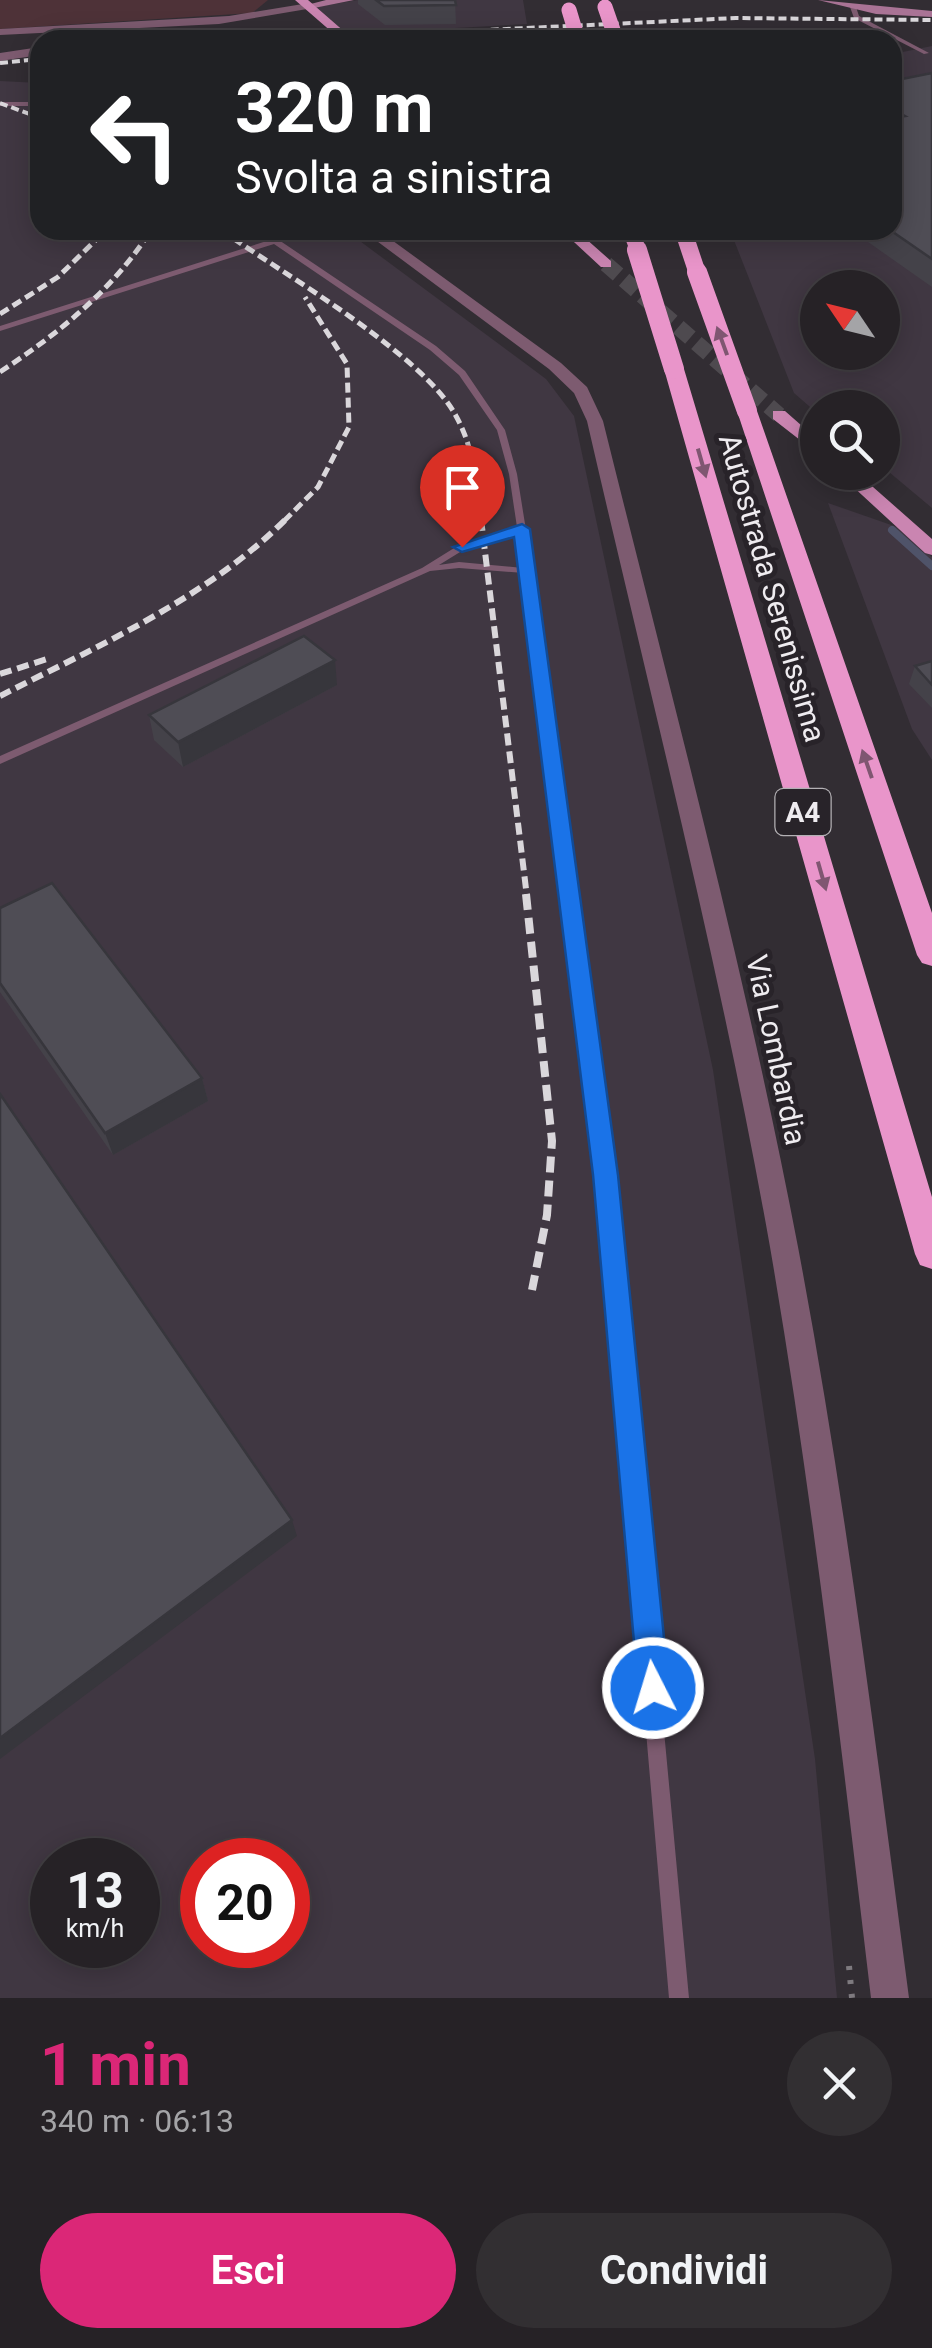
<!DOCTYPE html>
<html lang="it">
<head>
<meta charset="utf-8">
<style>
	body { margin:0; font-family:Roboto,sans-serif; background:#322f32; color:#f1f3f6; height:100vh; display:flex; flex-direction:column; font-size:38px; white-space:nowrap }
	* { box-sizing:border-box; margin:0 }
	p { font-size:32px; color:#a4a4a7 }
	.icon { flex:none; width:55px; height:55px; fill:none; stroke:currentColor; stroke-width:2; stroke-linecap:round; stroke-linejoin:round }
	.map { position:relative; height:1998px; overflow:hidden }
	.side { display:flex; flex-direction:column; background:#262226; flex:1 }
	.side>* { flex:none }
	.top-card { position:absolute; left:30px; top:30px; width:872px; height:210px; border-radius:30px; box-shadow:0 5px 25px #0003,0 0 0 2px #423f43; background:#202124; color:#fff; overflow:hidden }
	.needle { width:65px; rotate:305deg }
	.controls { position:absolute; left:800px; top:270px; display:grid; gap:20px }
	.controls a { display:grid; place-items:center; width:100px; height:100px; border-radius:50%; background:#262226; box-shadow:0 5px 25px #0003,0 0 0 2px #423f43; font-size:50px }
	.speed { position:absolute; left:30px; top:1838px; display:flex; gap:20px; font-size:50px; font-weight:700; text-align:center }
	.speed>* { display:grid; place-content:center; width:130px; height:130px; border-radius:50%; background:#262226; box-shadow:0 5px 25px #0003,0 0 0 2px #423f43; line-height:1 }
	.speed small { font-size:25px; font-weight:400 }
	.speed .limit { border:15px solid #d22; background:#fff; color:#111 }
	.pin { position:absolute; display:grid; place-items:center; width:85px; height:85px; color:#fff; margin:-102px -42px; border-radius:50% 50% 50% 0; rotate:-45deg; box-shadow:0 0 10px #0007 }
	.pin .icon { rotate:45deg }
	.me { position:absolute; width:110px; margin:-55px; rotate:355deg; stroke-linejoin:round; filter:drop-shadow(0 0 8px #0008) }
	.turn { display:flex; align-items:center; gap:35px; height:210px; padding:0 40px; font-size:45px }
	.turn .icon { width:130px; height:130px; stroke-width:2.5 }
	.turn b { display:block; font-size:70px; line-height:85px }
	.round { display:grid; place-items:center; flex:none; width:105px; height:105px; border-radius:52px; background:#322f32 }
	.summary { display:flex; align-items:center; justify-content:space-between; height:170px; padding:0 40px }
	h1 { font-size:60px; font-weight:700; line-height:75px; color:#db2777 }
	.action { display:flex; gap:20px; margin-top:auto; padding:20px 40px }
	.action a { flex:1; height:115px; border-radius:60px; background:#db2777; color:#fff; font-size:40px; font-weight:700; line-height:115px; text-align:center }
	.action a+a { background:#322f32; color:#f1f3f6 }
	.map>svg:first-child { display:block }
	.built { fill:#403742; fill-rule:evenodd }
	.green { fill:#4e3238 }
	.lines { fill:none; stroke-linecap:round; stroke-linejoin:round }
	.stream { stroke:#4f5369; stroke-width:8 }
	.primary-tunnel { stroke:#4e4a4f; stroke-width:16; stroke-dasharray:16 8; stroke-linecap:butt }
	.path { stroke:#7e7a7f; stroke-width:6; stroke-dasharray:4 10; stroke-linecap:butt }
	.lane { fill:#7d5b70; fill-rule:evenodd }
	.street { fill:#7d5b70; fill-rule:evenodd }
	.secondary { fill:#a97395; fill-rule:evenodd }
	.primary { fill:#ca85b1; fill-rule:evenodd }
	.highway { fill:#e995ca; fill-rule:evenodd }
	.rail-far3 { stroke:#dad7db; stroke-width:4; stroke-dasharray:8 4; stroke-linecap:butt }
	.rail-far2 { stroke:#dad7db; stroke-width:5; stroke-dasharray:10 5; stroke-linecap:butt }
	.rail-far1 { stroke:#dad7db; stroke-width:6; stroke-dasharray:12 6; stroke-linecap:butt }
	.rail { stroke:#dad7db; stroke-width:8; stroke-dasharray:16 8; stroke-linecap:butt }
	.highway-bridge-far1 { stroke:#e995ca; stroke-width:15 }
	.highway-bridge { stroke:#e995ca; stroke-width:20 }
	.wall { fill:#444249 }
	.shaded-wall { fill:#37363c }
	.building { fill:#4f4d55; stroke:#37363c; stroke-width:2.5 }
	.oneway { fill:#7f5671 }
	.route { fill:#1a73e8; stroke:#114b97; stroke-width:2.5 }
	.labels { text-anchor:middle; stroke-width:10; stroke-linejoin:round; paint-order:stroke }
	.shield { fill:#282329; stroke:#b3b0b4; stroke-width:2.5 }
	.shield-label { font-size:28px; font-weight:bold; fill:#efecf0 }
	.street-label { font-size:30px; fill:#efecf0; stroke:#282329 }
</style>
</head>
<body>
<div class="map">
<svg width="932" height="1998" viewBox="0 0 932 1998">
	<rect width="100%" height="100%" fill="#322d33"/>
	<path class="built" d="M358,0H523L527,24L346,34L315,7Z
		M932,46V508L883,467L882,408H818L817,413L794,393L730,230H892L893,54ZM818,288H882V352H818Z
		M0,81L40,83V230H345L546,379L574,416L713,1070L815,1759L837,1998H0ZM52,1860H138V1945H52ZM202,1860H288V1945H202Z
		M828,503L897,527L932,557V760L912,729Z"/>
	<path class="green" d="M0,0H268L252,13L0,29Z"/>
	<g class="lines">
		<path class="stream" d="M892,530L932,566"/>
		<path class="primary-tunnel" d="M606,264L779,415"/>
		<path class="path" d="M849,1966L852,1998"/>
		<path class="lane" d="M853,5L856,7L859,16L929,53L924,54L854,18L850,7Z
			M0,102H40V106H0Z
			M255,230H264L436,346L465,371L505,430L517,474L542,630L612,1175L689,1998H669L598,1175L524,573L459,568L430,571L0,764V756L422,568L459,545L517,527L509,474L497,430L459,375L430,350L274,244L0,331V326L270,240ZM517,533L523,568L459,562L439,565L465,549Z"/>
		<path class="street" d="M309,3L313,8L219,24L0,35V29L229,16Z
			M40,47V55L0,61V53Z
			M362,230H378L561,363L587,387L603,421C671,695 745,969 798,1247C845,1495 876,1747 909,1998H871C841,1747 813,1496 770,1247C721,970 650,695 587,421L574,393L549,369Z"/>
		<path class="secondary" d="M326,0H354L309,9L303,6Z
			M818,0L932,11V17L876,14Z"/>
		<path class="primary" d="M295,0H308L354,40H341Z
			M561,230H576L611,261V267H601Z
			M773,411H785L818,440V454L773,419Z
			M837,472H856L932,539V555L925,553Z"/>
		<path class="highway" d="M622,230H640L646,250L643,254H631Z
			M674,230H692L706,272L703,276H691L688,272Z
			M674,363L684,369L932,1197V1269L920,1265L915,1254L664,369Z
			M747,405L757,411L932,913V966L922,963L917,955L737,411Z"/>
		<path class="rail-far3" d="M275,40L736,18L932,20
			M0,63L40,59
			M0,103L40,118"/>
		<path class="rail-far2" d="M221,230C282,273 424,355 456,416C474,448 477,486 481,521
			M0,314L58,277L106,230
			M0,372C59,333 113,290 151,230
			M284,521L318,487L349,427L347,364L305,297"/>
		<path class="rail-far1" d="M481,519L527,897
			M0,674L47,659
			M0,696C98,646 207,598 286,519"/>
		<path class="rail" d="M526,894L552,1141L547,1215L532,1290"/>
		<path class="highway-bridge-far1" d="M605,7L613,30
			M569,10L575,30"/>
		<path class="highway-bridge" d="M637,250L674,369
			M697,272L747,411"/>
	</g>
	<path class="wall" d="M358,0H455L456,24L385,25L358,4Z
		M932,73V287L851,230H892V81Z
		M932,661V708L909,684L915,666Z
		M337,685L183,767L154,740L149,715Z
		M0,908L202,1078L208,1101L113,1155L0,992Z"/>
	<path class="shaded-wall" d="M335,660L337,685L183,767L178,742Z
		M202,1078L208,1101L113,1155L105,1133Z
		M292,1520L297,1536L0,1759V1738Z"/>
	<path class="building" d="M376,0H455L456,5L384,6Z
		M932,73V259L890,230H892V118L905,116L892,109V81Z
		M304,636L335,660L178,742L149,715Z
		M932,661V685L915,666Z
		M52,883L202,1078L105,1133L0,983V908Z
		M0,1094L292,1520L0,1738Z"/>
	<defs><path id="oneway-solid" d="M-6-.8H1V-3.2L6.5 0L1 3.2V.8H-6Z" transform="scale(2.5)"/></defs>
	<g class="oneway">
		<use href="#oneway-solid" transform="translate(722 341) rotate(-110)"/>
		<use href="#oneway-solid" transform="translate(702 463) rotate(74)"/>
		<use href="#oneway-solid" transform="translate(867 764) rotate(-109)"/>
		<use href="#oneway-solid" transform="translate(822 876) rotate(74)"/>
	</g>
	<path class="route" d="M522,524L530,529L618,1175L669,1688L664,1700L653,1704L642,1700L638,1688L593,1175L514,537L462,552L453,547Z"/>
	<g class="labels">
		<rect class="shield" x="775.5" y="789" width="55" height="46" rx="8"/>
		<g class="shield-label">
			<text x="803" y="822">A4</text>
		</g>
		<g class="street-label">
			<text transform="translate(772 588) rotate(74)" y="10">Autostrada Serenissima</text>
			<text transform="translate(776 1050) rotate(78)" y="10">Via Lombardia</text>
		</g>
	</g>
</svg>
<div class="controls">
<a><svg class="needle" viewBox="-14 -14 28 28"><path d="M0-13l5 13h-10z" fill="#e53935"/><path d="M0 13l5-13h-10z" fill="#a4a4a7"/></svg></a>
<a><svg class="icon" aria-label="search" viewBox="0 0 24 24"><circle cx="10" cy="10" r="6"/><path d="M15 15l6 6"/></svg></a>
</div>
<div class="speed"><div>13<small>km/h</small></div><div class="limit">20</div></div>
<div class="pin" style="left:462px;top:547px;background:#d93025"><svg class="icon" aria-label="arrive" viewBox="0 0 24 24"><path d="M6 21V4h12l-3 4 3 4H6"/></svg></div>
<svg class="me" style="left:653px;top:1688px" viewBox="-20 -20 40 40"><circle r="17" fill="#1a73e8" stroke="#fff" stroke-width="3"/><path d="M0-11L8 9 0 5-8 9z" fill="#fff"/></svg>
<div class="top-card">
<div class="turn"><svg class="icon" aria-label="left" viewBox="0 0 24 24"><path d="M17 20v-9H6M10 6l-5 5 5 5"/></svg><div><b>320 m</b>Svolta a sinistra</div></div>
</div>
</div>
<section class="side">
<div class="summary"><div><h1>1 min</h1><p>340 m · 06:13</p></div><a class="round"><svg class="icon" aria-label="close" viewBox="0 0 24 24"><path d="M6 6l12 12M18 6L6 18"/></svg></a></div>
<div class="action"><a>Esci</a><a>Condividi</a></div>
</section>
</body>
</html>
